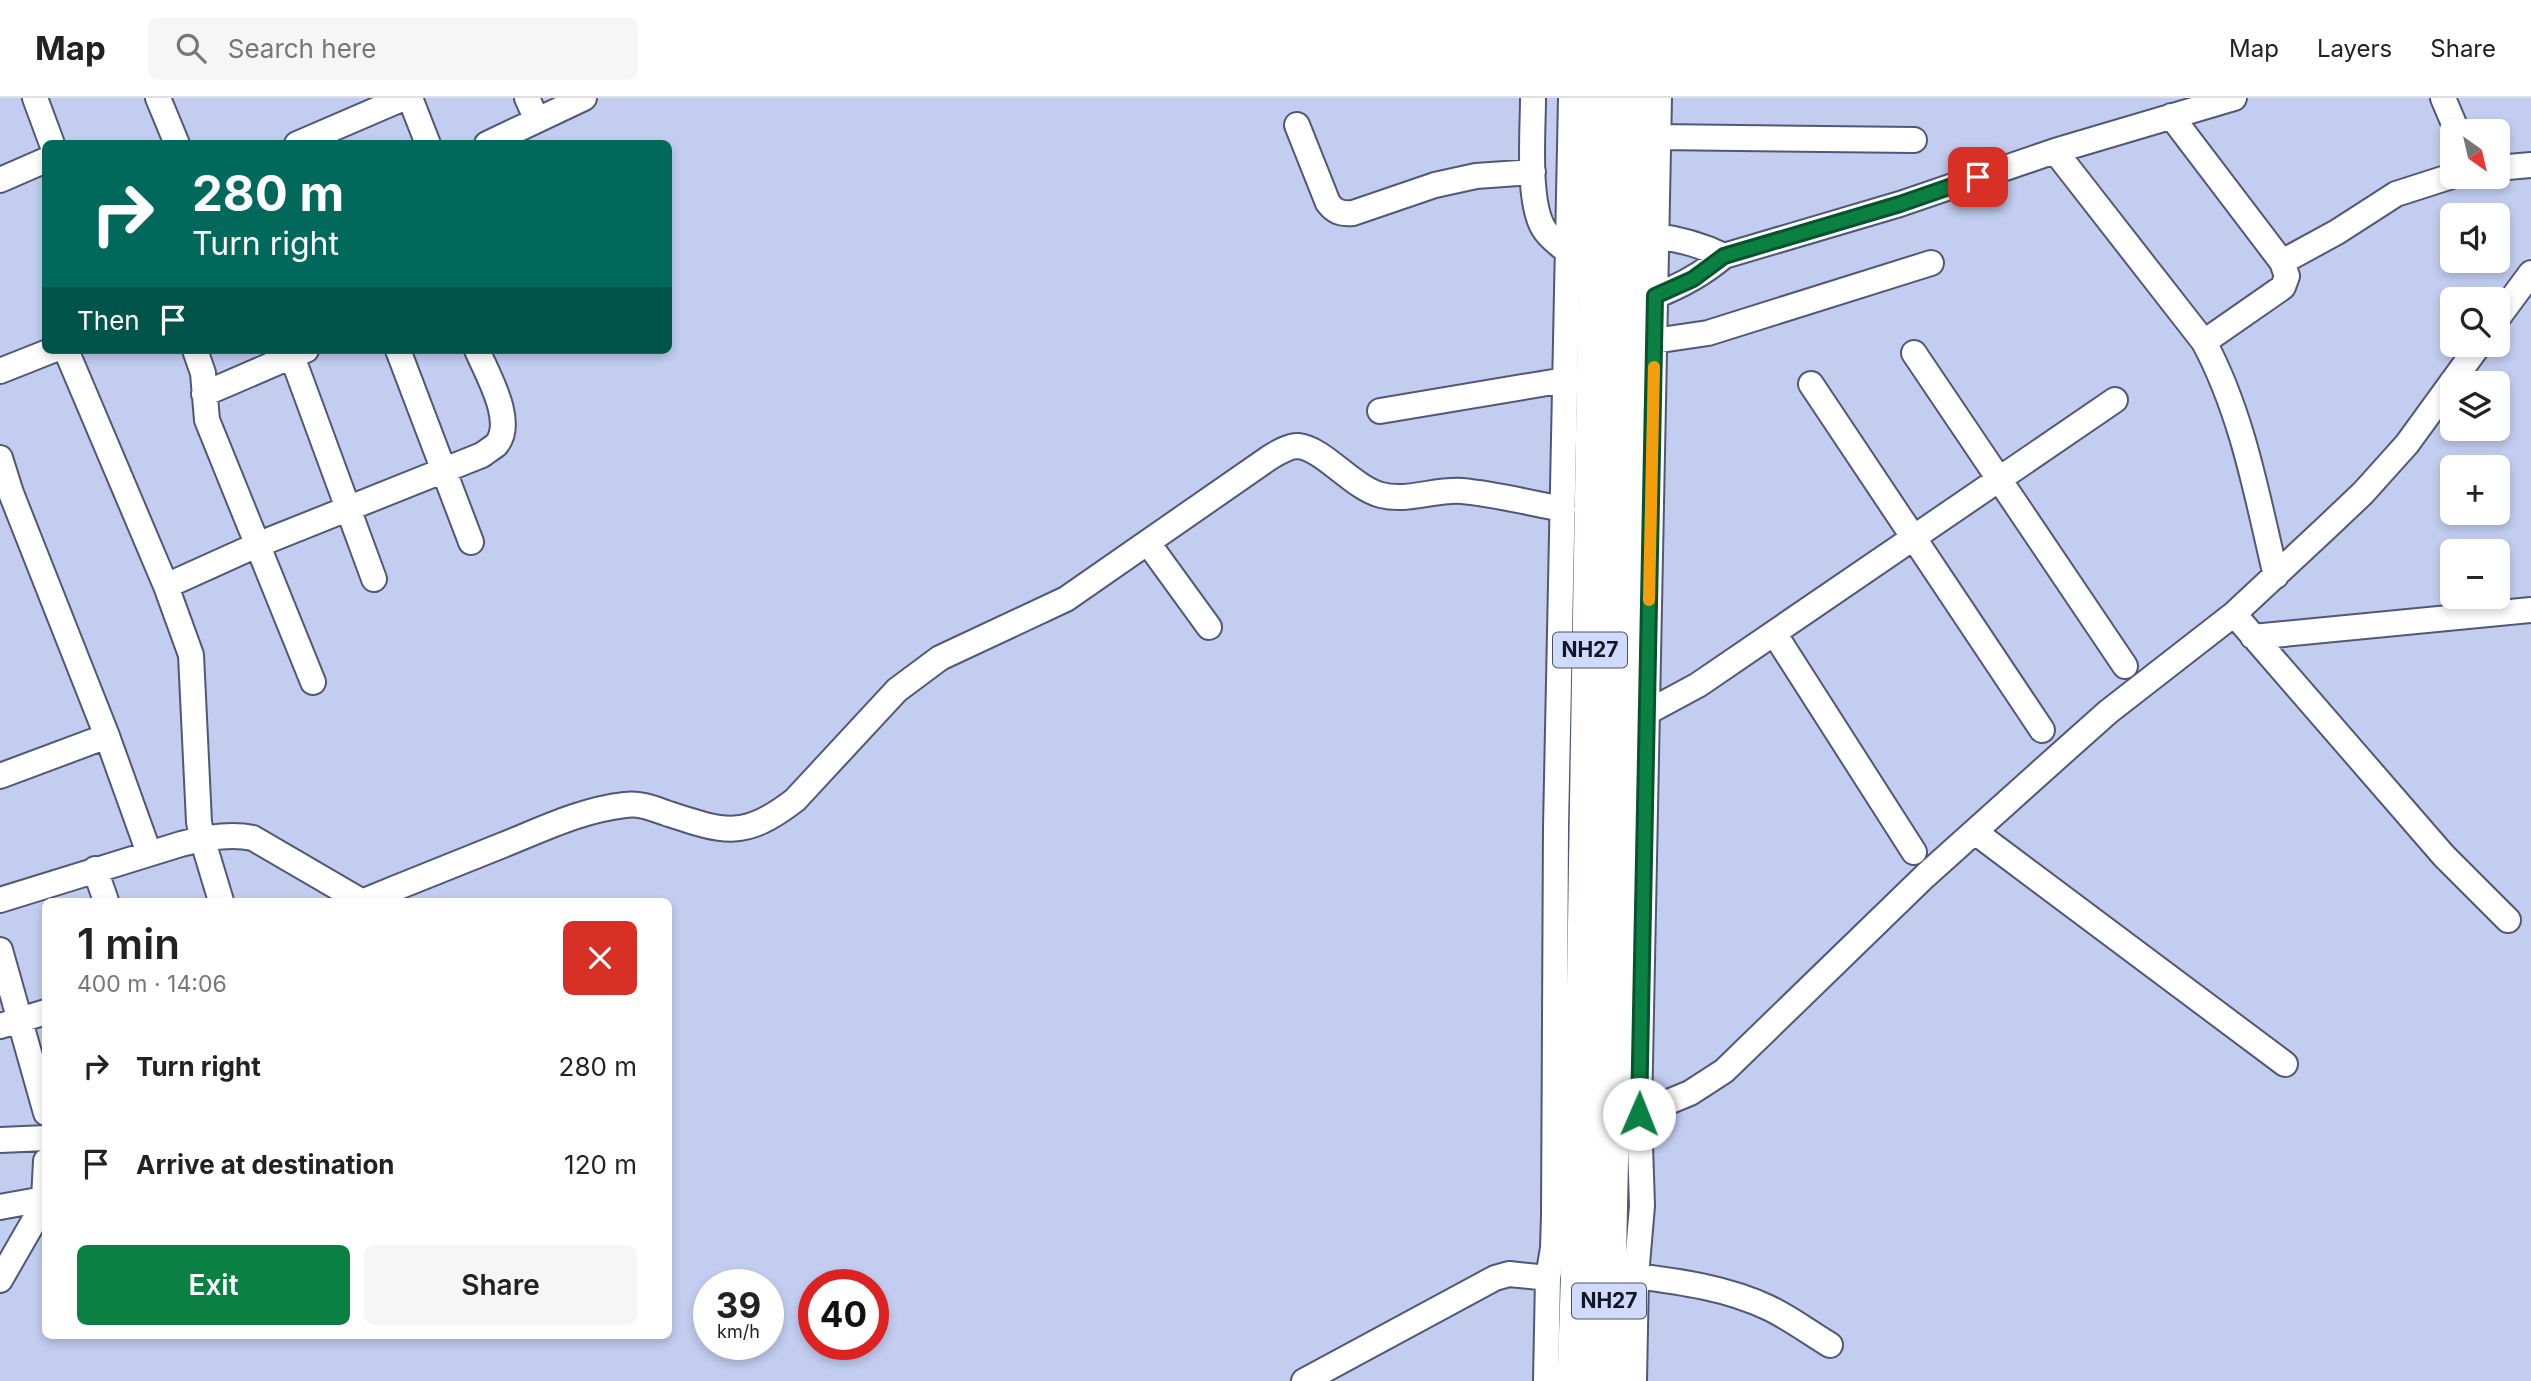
<!DOCTYPE html>
<html lang="en">
<head>
<meta charset="utf-8">
<style>
	body { margin:0; font-family:Inter,sans-serif; background:#f6f6f6; color:#222; height:100vh; display:flex; flex-direction:column; font-size:26px; white-space:nowrap }
	* { box-sizing:border-box; margin:0 }
	p { font-size:23px; color:#767676 }
	.icon { flex:none; width:38px; height:38px; fill:none; stroke:currentColor; stroke-width:2; stroke-linecap:round; stroke-linejoin:round }
	.map { position:relative; flex:1; overflow:hidden }
	.sheet { position:absolute; left:42px; top:800px; width:630px; height:441px; display:flex; flex-direction:column; background:#fff; border-radius:10px; box-shadow:0 4px 10px #0003 }
	.sheet>* { flex:none }
	.hud { position:absolute; left:42px; top:42px; width:630px; height:214px; border-radius:10px; box-shadow:0 4px 10px #0003; background:#00695c; color:#fff; overflow:hidden }
	.needle { width:46px; rotate:146deg }
	.controls { position:absolute; left:2440px; top:21px; display:grid; gap:14px }
	.controls a { display:grid; place-items:center; width:70px; height:70px; border-radius:10px; background:#fff; box-shadow:0 4px 10px #0003; font-size:35px }
	.speed { position:absolute; left:693px; top:1171px; display:flex; gap:14px; font-size:35px; font-weight:700; text-align:center }
	.speed>* { display:grid; place-content:center; width:91px; height:91px; border-radius:50%; background:#fff; box-shadow:0 4px 10px #0003; line-height:1 }
	.speed small { font-size:18px; font-weight:400 }
	.speed .limit { border:10px solid #d22; background:#fff; color:#111 }
	.pin { position:absolute; display:grid; place-items:center; width:60px; height:60px; color:#fff; margin:-30px; border-radius:14px; box-shadow:0 4px 10px #0006 }
	.me { position:absolute; width:77px; margin:-38px; rotate:1deg; stroke-linejoin:round; filter:drop-shadow(0 0 5px #0008) }
	.turn { display:flex; align-items:center; gap:24px; height:147px; padding:0 35px; font-size:32px }
	.turn .icon { width:91px; height:91px; stroke-width:2.5 }
	.turn b { display:block; font-size:49px; line-height:60px }
	.then { display:flex; align-items:center; height:66px; padding:0 35px; background:#0003; gap:14px; font-size:26px }
	.round { display:grid; place-items:center; flex:none; width:74px; height:74px; border-radius:10px; background:#f6f6f6 }
	.headline { display:flex; align-items:center; justify-content:space-between; height:119px; padding:0 35px }
	h1 { font-size:42px; font-weight:600; line-height:52px }
	.cta { display:flex; gap:14px; margin-top:auto; padding:14px 35px }
	.cta a { flex:1; height:80px; border-radius:10px; background:#0b8043; color:#fff; font-size:28px; font-weight:600; line-height:80px; text-align:center }
	.cta a+a { background:#f6f6f6; color:#222 }
	ul { padding:0; list-style:none }
	li { display:flex; align-items:center; gap:21px; height:98px; padding:0 35px }
	li div { flex:1 }
	li b { display:block; font-size:26px }
	li em { font-style:normal }
	header { display:flex; align-items:center; gap:42px; box-sizing:border-box; height:98px; padding:0 35px; background:#fff; border-bottom:2px solid #e0e0e0 }
	header strong { font-size:33px }
	nav { display:flex; gap:38px; margin-inline-start:auto; font-size:24px }
	.search { width:490px; height:63px; background:#f6f6f6; display:flex; align-items:center; gap:18px; box-sizing:border-box; padding:0 24px; border-radius:10px; color:#767676; font-size:26px }
	.map>svg:first-child { display:block }
	.lines { fill:none; stroke-linecap:round; stroke-linejoin:round }
	.minor-casing { stroke:#4f5876; stroke-width:28 }
	.highway-casing { stroke:#4f5876; stroke-width:38 }
	.minor { stroke:#fff; stroke-width:24 }
	.highway { stroke:#fff; stroke-width:35 }
	.route-casing { stroke:#07532c; stroke-width:18 }
	.route { stroke:#0b8043; stroke-width:12 }
	.slow { stroke:#f59e0b; stroke-width:12 }
	.labels { text-anchor:middle; stroke-width:5; stroke-linejoin:round; paint-order:stroke }
	.shield { fill:#cfdafd; stroke:#4b5264; stroke-width:2 }
	.shield-label { font-size:21px; font-weight:bold; fill:#131723 }
</style>
</head>
<body>
<header>
<strong>Map</strong>
<div class="search"><svg class="icon" aria-label="search" viewBox="0 0 24 24"><circle cx="10" cy="10" r="6"/><path d="M15 15l6 6"/></svg>Search here</div>
<nav><a>Map</a><a>Layers</a><a>Share</a></nav>
</header>
<div class="map">
<svg width="2531" height="1283" viewBox="0 0 2531 1283">
	<rect width="100%" height="100%" fill="#c2cdf0"/>
	<g class="lines">
		<g class="minor-casing">
			<path id="minor" d="M35,0L52,46
				M158,0L177,46
				M410,0L428,46
				M527,0L537,22
				M1533,0C1533,33 1527,105 1544,131C1549,140 1560,147 1568,154
				M2443,0L2457,33
				M2171,18L2282,164L2287,178L2283,189L2204,244
				M1297,27L1328,105C1335,114 1341,116 1353,115L1435,87L1476,78L1533,74
				M1658,39L1914,42
				M297,46L404,0
				M487,46L584,0
				M2055,53L2204,244C2243,317 2257,398 2276,478
				M2497,70L2531,67
				M0,82L46,62
				M1655,138C1681,141 1701,147 1724,158
				M2282,164L2337,134L2396,96L2452,78
				M1655,198C1681,188 1703,176 1724,158L1900,106L2055,53L2234,0
				M2497,221L2531,175
				M1654,243L1708,235L1931,165
				M66,252L166,488L191,557L199,724L202,740L221,803
				M195,252L203,275L207,322L313,584
				M398,252L471,444
				M1914,255L2125,568
				M292,258L374,481
				M0,273L53,252
				M1811,286L2042,632
				M204,296L306,252
				M1380,313L1565,282
				M0,360L11,395L107,638L149,755
				M1148,445L1209,529
				M166,488L257,447L482,357C486,354 492,350 496,347C516,324 487,276 477,252
				M2234,516L2444,758L2508,822
				M1774,535L1914,754
				M2253,539L2531,512
				M1646,615L1698,587L2115,302
				M0,678L107,638
				M1975,734L2285,966
				M95,771L106,803
				M0,802L181,746C203,740 230,735 253,740L361,803
				M364,803C410,784 456,766 503,747C543,731 581,712 625,707C640,705 652,710 666,715C724,734 743,742 795,702L897,592L940,560L1066,501L1269,360C1277,355 1288,348 1298,348C1323,350 1353,390 1381,397C1407,404 1435,391 1462,393C1495,396 1530,405 1563,411
				M0,852L46,1015
				M0,928L46,914
				M1639,1016L1690,995L1724,973L1925,778L2043,672L2108,614L2234,516L2325,431L2363,395L2407,346L2479,247
				M0,1042L46,1040
				M0,1109L44,1101
				M1636,1178C1682,1184 1727,1190 1769,1210C1790,1220 1810,1235 1830,1247
				M0,1182L42,1109L44,1101L46,1063
				M1304,1283L1495,1180L1509,1176L1548,1180
				M1546,1283L1548,1180L1553,1150L1554,1117L1556,729L1571,0
				M1634,1283L1636,1178L1642,1108L1639,1016L1659,0"/>
		</g>
		<g class="highway-casing">
			<path id="highway" d="M1575,1283L1581,1104L1599,0
				M1606,1283L1632,0"/>
		</g>
		<use href="#minor" class="minor"/>
		<use href="#highway" class="highway"/>
	</g>
	<g class="lines">
		<g class="route-casing">
			<path id="route" d="M1639,1016L1655,198L1693,181L1724,158L1900,106L1978,79"/>
		</g>
		<use href="#route" class="route"/>
		<path class="slow" d="M1649,502L1654,269"/>
	</g>
	<g class="labels">
		<g class="shield">
			<rect x="1553" y="534.5" width="74" height="35" rx="5"/>
			<rect x="1572" y="1185.5" width="74" height="35" rx="5"/>
		</g>
		<g class="shield-label">
			<text x="1590" y="559">NH27</text>
			<text x="1609" y="1210">NH27</text>
		</g>
	</g>
</svg>
<div class="controls">
<a><svg class="needle" viewBox="-14 -14 28 28"><path d="M0-13l5 13h-10z" fill="#e53935"/><path d="M0 13l5-13h-10z" fill="#767676"/></svg></a>
<a><svg class="icon" aria-label="sound" viewBox="0 0 24 24"><path d="M4 9h4l5-4v14l-5-4H4zM17 9q2 3 0 6"/></svg></a>
<a><svg class="icon" aria-label="search" viewBox="0 0 24 24"><circle cx="10" cy="10" r="6"/><path d="M15 15l6 6"/></svg></a>
<a><svg class="icon" aria-label="layers" viewBox="0 0 24 24"><path d="M12 4l9 5-9 5-9-5zM3 14l9 5 9-5"/></svg></a>
<a>+</a>
<a>−</a>
</div>
<div class="speed"><div>39<small>km/h</small></div><div class="limit">40</div></div>
<div class="pin" style="left:1978px;top:79px;background:#d93025"><svg class="icon" aria-label="arrive" viewBox="0 0 24 24"><path d="M6 21V4h12l-3 4 3 4H6"/></svg></div>
<svg class="me" style="left:1639px;top:1016px" viewBox="-20 -20 40 40"><circle r="19" fill="#fff"/><path d="M0-13L10 11 0 6-10 11z" fill="#0b8043"/></svg>
<div class="hud">
<div class="turn"><svg class="icon" aria-label="right" viewBox="0 0 24 24"><path d="M7 20v-9h11M14 6l5 5-5 5"/></svg><div><b>280 m</b>Turn right</div></div>
<div class="then">Then<svg class="icon" aria-label="arrive" viewBox="0 0 24 24"><path d="M6 21V4h12l-3 4 3 4H6"/></svg></div>
</div>
<section class="sheet">
<div class="headline"><div><h1>1 min</h1><p>400 m · 14:06</p></div><a class="round" style="background:#d93025;color:#fff"><svg class="icon" aria-label="close" viewBox="0 0 24 24"><path d="M6 6l12 12M18 6L6 18"/></svg></a></div>
<ul>
<li><svg class="icon" aria-label="right" viewBox="0 0 24 24"><path d="M7 20v-9h11M14 6l5 5-5 5"/></svg><div><b>Turn right</b></div><em>280 m</em></li>
<li><svg class="icon" aria-label="arrive" viewBox="0 0 24 24"><path d="M6 21V4h12l-3 4 3 4H6"/></svg><div><b>Arrive at destination</b></div><em>120 m</em></li>
</ul>
<div class="cta"><a>Exit</a><a>Share</a></div>
</section>
</div>
</body>
</html>
